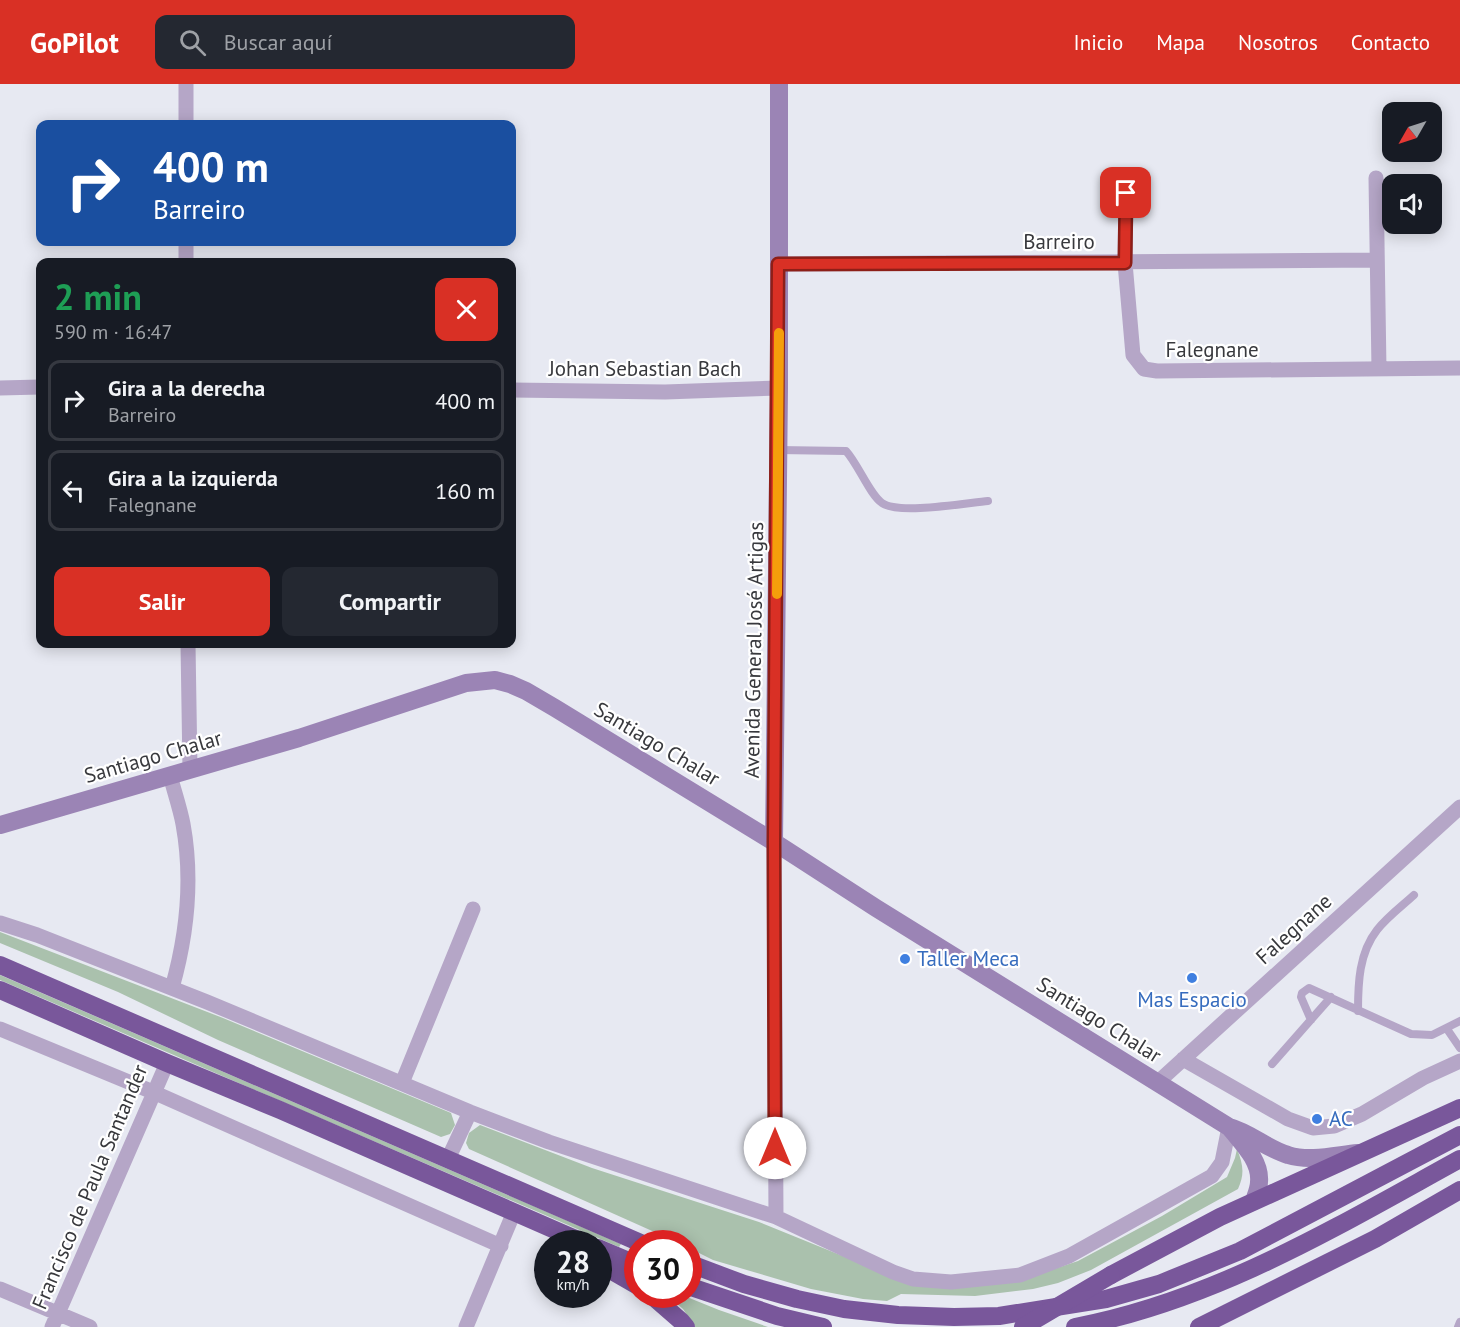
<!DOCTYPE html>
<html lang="es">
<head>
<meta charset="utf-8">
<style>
	body { margin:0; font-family:"PT Sans",sans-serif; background:#242831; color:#f1f3f6; height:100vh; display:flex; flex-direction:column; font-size:22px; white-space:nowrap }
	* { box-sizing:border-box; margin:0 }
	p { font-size:20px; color:#9ea1a6 }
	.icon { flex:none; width:33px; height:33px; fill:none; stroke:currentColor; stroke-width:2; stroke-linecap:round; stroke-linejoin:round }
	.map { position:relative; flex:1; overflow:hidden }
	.panel { position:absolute; left:36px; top:174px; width:480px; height:390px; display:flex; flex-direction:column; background:#171b24; border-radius:12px; box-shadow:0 3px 15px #0003 }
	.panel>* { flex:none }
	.hud { position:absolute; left:36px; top:36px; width:480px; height:126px; border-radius:12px; box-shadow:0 3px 15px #0003; background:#1a4fa0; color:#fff; overflow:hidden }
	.needle { width:39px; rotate:231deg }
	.fabs { position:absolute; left:1382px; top:18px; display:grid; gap:12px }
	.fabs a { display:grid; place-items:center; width:60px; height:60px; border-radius:12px; background:#171b24; box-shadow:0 3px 15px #0003; font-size:30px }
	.speed { position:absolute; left:534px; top:1146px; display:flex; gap:12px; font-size:30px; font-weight:700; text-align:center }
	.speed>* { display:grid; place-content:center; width:78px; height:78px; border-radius:50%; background:#171b24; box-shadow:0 3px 15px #0003; line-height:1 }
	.speed small { font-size:15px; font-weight:400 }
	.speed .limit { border:9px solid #d22; background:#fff; color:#111 }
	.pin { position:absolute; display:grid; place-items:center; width:51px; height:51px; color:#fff; margin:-26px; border-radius:12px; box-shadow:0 3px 9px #0006 }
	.me { position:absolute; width:66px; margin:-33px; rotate:0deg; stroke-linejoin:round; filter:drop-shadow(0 0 4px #0008) }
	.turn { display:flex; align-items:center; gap:21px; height:126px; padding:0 18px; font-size:27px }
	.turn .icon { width:78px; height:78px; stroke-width:2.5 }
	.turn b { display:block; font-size:42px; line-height:51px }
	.round { display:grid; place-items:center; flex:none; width:63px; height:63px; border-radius:12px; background:#242831 }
	.overview { display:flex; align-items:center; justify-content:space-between; height:102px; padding:0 18px }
	h1 { font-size:36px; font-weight:800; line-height:45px; color:#1e9e55 }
	.primary-button { display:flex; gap:12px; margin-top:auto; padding:12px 18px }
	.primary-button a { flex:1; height:69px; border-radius:12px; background:#d93025; color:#fff; font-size:24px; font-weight:800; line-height:69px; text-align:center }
	.primary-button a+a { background:#242831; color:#f1f3f6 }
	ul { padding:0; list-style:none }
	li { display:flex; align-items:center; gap:18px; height:81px; margin:0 12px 9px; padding:0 6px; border:3px solid #363941; border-radius:12px }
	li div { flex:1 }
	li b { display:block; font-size:22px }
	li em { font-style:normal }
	header { display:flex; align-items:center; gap:36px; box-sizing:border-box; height:84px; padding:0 30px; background:#d93025; color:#fff }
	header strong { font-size:28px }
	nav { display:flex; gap:33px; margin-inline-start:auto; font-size:21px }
	.search { width:420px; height:54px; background:#242831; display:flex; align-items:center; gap:15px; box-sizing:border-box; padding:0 21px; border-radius:12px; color:#9ea1a6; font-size:22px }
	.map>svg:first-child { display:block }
	.green { fill:#aac1ad }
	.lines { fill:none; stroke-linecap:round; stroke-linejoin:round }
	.lane { stroke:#b5a6c7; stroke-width:8 }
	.street { stroke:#b5a6c7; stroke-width:15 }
	.secondary { stroke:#9b84b5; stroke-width:18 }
	.highway { stroke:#79579b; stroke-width:18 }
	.highway-bridge { stroke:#79579b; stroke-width:18 }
	.route-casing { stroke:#8d1f18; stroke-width:15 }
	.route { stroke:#d93025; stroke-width:10 }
	.slow { stroke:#f59e0b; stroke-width:10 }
	.shop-dot { fill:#3f7fe0; stroke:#fff; stroke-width:2 }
	.labels { text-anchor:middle; stroke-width:4.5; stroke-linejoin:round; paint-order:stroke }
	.street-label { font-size:21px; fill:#38393d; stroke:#fff }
	.shop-label { font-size:21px; fill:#366cbe; stroke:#fff; text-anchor:start }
</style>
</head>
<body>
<header>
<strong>GoPilot</strong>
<div class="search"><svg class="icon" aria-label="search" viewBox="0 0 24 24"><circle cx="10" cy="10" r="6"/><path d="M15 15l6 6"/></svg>Buscar aquí</div>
<nav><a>Inicio</a><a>Mapa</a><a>Nosotros</a><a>Contacto</a></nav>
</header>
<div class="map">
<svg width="1460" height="1243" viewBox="0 0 1460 1243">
	<rect width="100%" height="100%" fill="#e7e9f2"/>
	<path class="green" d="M0,848L223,934L451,1029L455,1041L450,1050L441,1053L218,956L118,908L0,859Z
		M0,891L621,1160L619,1163L0,896Z
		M480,1041L592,1084L759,1138L902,1196L1024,1195L1078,1177L1162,1132L1227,1093L1235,1074L1237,1065C1243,1080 1245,1090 1238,1105L1091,1186L1058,1199L1033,1205L975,1212L901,1210L887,1217L863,1215L811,1205L713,1176L689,1164L688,1160L679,1159L469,1065L466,1059L469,1049Z
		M667,1211H682L719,1226L768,1243H695L683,1225Z"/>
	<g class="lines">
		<path class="lane" d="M778,366L846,367C858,380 870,411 882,419C898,431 966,419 988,417
			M1358,927C1358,899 1359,869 1377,846C1387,833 1402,822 1414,811
			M1311,936L1301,913L1302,909L1309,904L1411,950L1432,951L1460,937
			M1447,945L1460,964
			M1272,980L1331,913
			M1458,1243L1460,1238"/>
		<path class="street" d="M186,40V0
			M1376,94L1379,285
			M1126,109L1125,179L1133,271L1144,285L1157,287L1460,284
			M186,178V158
			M778,180L1377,176
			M0,304L40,303
			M512,306L665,308L779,304
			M188,560L190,685
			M170,691C174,707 180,724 183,740C193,795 187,851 172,904
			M774,758L776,1133
			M0,839L37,851L207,918L470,1028L549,1058L776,1133L893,1188L913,1195L951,1198L1020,1191L1069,1172L1212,1092L1222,1078L1229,1043
			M0,945L153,1008L501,1162
			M1183,975L1288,1035L1313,1044L1334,1042L1362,1030L1423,994L1460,977
			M402,999L473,825
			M1157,999L1460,723
			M448,1075L470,1028
			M0,1205L90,1243
			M52,1243L167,979
			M466,1243L514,1128"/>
		<path class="secondary" d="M0,741L299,654L466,599L495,596L510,600L526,607L555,624L774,758L876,824L1229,1043C1251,1049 1267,1065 1288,1071C1310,1078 1336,1071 1358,1069
			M774,758L779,304V0
			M1230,1044C1242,1059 1261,1077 1259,1098C1259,1104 1256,1111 1254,1117"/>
		<path class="highway" d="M0,881L643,1160
			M0,906L167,979L280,1026L587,1160
			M598,1164L638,1181
			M598,1179L638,1202
			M688,1179L744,1200L797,1215L844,1225L898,1231L954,1233L999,1232L1106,1215L1159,1200L1240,1167L1460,1051
			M1111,1191L1220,1133L1460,1024
			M688,1202L777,1232L823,1243
			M650,1210L681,1237L686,1243
			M1075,1243C1216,1216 1336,1143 1460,1075
			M1199,1243L1375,1155L1460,1106"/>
		<path class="highway-bridge" d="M1023,1243L1111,1191"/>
	</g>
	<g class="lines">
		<g class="route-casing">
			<path id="route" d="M775,1064L774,758L778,180L1125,179L1126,109"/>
		</g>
		<use href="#route" class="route"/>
		<path class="slow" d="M777,510L779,249"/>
	</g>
	<g class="shop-dot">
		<circle cx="905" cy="875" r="6"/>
		<circle cx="1192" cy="894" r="6"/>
		<circle cx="1317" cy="1035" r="6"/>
	</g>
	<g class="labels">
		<g class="street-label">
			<text x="1059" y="165">Barreiro</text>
			<text x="1212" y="273">Falegnane</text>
			<text x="645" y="292">Johan Sebastian Bach</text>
			<text transform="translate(754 566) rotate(-89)" y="7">Avenida General José Artigas</text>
			<text transform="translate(657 660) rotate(31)" y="7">Santiago Chalar</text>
			<text transform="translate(153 673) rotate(-16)" y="7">Santiago Chalar</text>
			<text transform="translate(1294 845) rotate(-42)" y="7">Falegnane</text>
			<text transform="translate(1099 936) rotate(32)" y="7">Santiago Chalar</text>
			<text transform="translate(90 1103) rotate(-67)" y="7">Francisco de Paula Santander</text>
		</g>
		<g class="shop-label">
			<text x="917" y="882">Taller Meca</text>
			<text x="1192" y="923" text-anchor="middle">Mas Espacio</text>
			<text x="1329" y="1042">AC</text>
		</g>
	</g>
</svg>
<div class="fabs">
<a><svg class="needle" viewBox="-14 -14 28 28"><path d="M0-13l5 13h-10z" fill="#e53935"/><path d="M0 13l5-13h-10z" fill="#9ea1a6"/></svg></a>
<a><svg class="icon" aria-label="sound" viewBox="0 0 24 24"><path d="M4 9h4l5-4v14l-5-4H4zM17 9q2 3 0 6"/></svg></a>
</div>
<div class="speed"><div>28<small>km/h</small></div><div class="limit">30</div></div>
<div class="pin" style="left:1126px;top:109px;background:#d93025"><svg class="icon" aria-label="arrive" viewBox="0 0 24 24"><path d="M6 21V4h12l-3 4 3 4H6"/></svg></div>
<svg class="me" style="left:775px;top:1064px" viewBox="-20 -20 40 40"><circle r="19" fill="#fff"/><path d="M0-13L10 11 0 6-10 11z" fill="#d93025"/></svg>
<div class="hud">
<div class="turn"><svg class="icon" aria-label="right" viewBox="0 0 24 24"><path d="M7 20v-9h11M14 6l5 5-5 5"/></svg><div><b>400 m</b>Barreiro</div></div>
</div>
<section class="panel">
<div class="overview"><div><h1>2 min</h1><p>590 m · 16:47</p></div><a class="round" style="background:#d93025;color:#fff"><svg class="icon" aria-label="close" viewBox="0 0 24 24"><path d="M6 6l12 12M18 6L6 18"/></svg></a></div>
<ul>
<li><svg class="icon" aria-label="right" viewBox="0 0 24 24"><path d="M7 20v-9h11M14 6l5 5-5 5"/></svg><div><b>Gira a la derecha</b><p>Barreiro</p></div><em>400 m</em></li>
<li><svg class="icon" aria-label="left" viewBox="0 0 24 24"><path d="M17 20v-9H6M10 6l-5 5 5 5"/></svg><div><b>Gira a la izquierda</b><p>Falegnane</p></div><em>160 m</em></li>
</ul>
<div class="primary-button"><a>Salir</a><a>Compartir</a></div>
</section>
</div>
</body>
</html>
